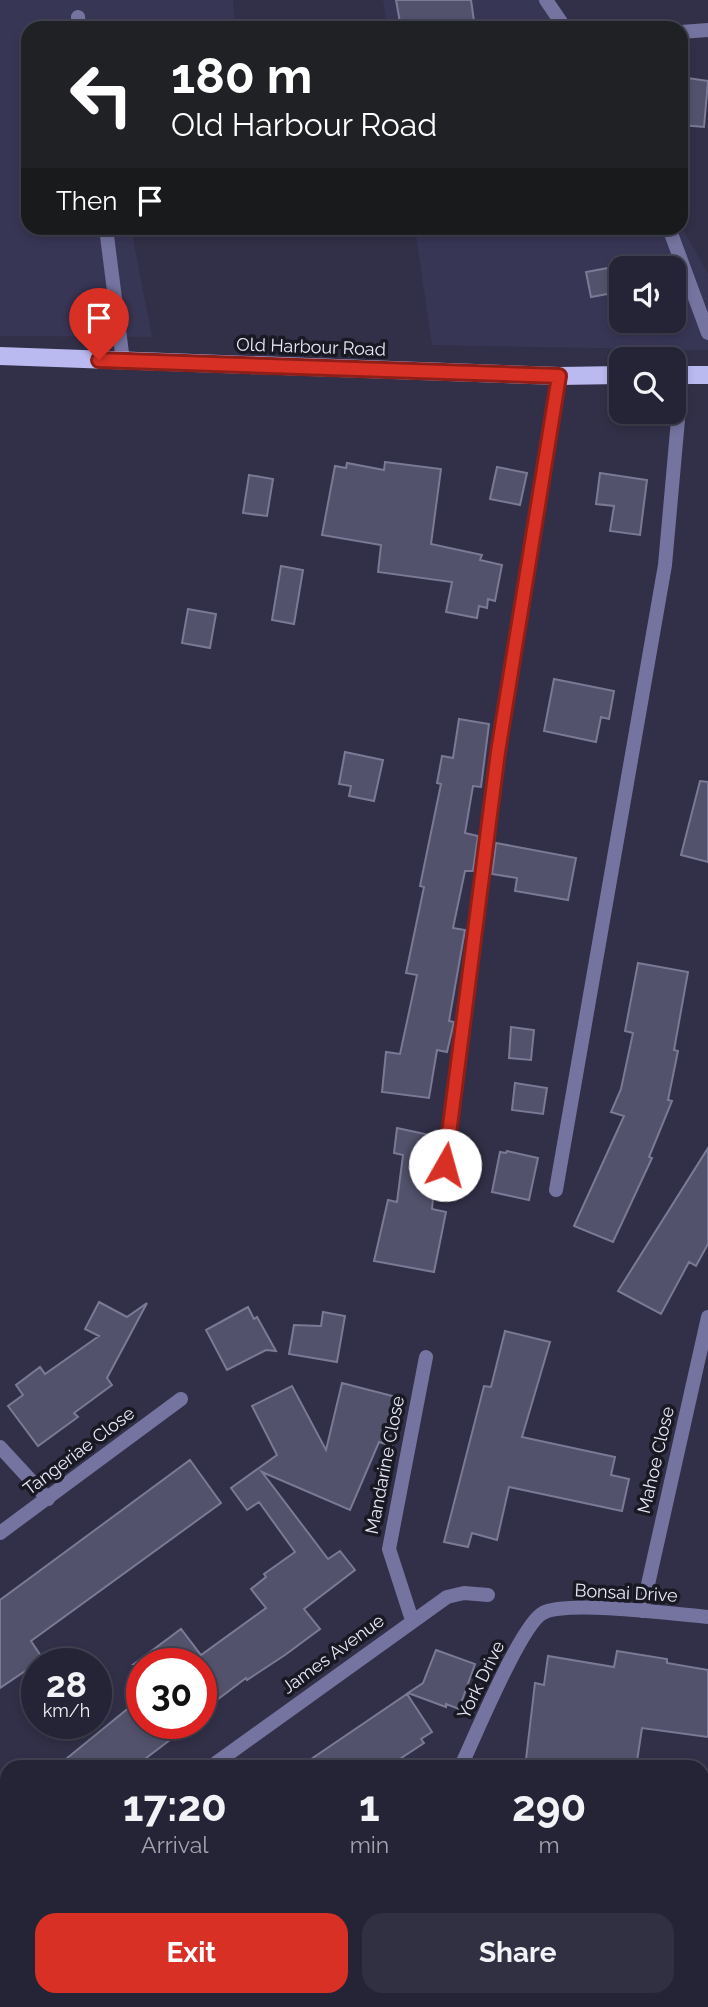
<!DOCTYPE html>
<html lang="en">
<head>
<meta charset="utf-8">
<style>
	body { margin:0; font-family:Raleway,sans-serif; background:#313042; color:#f1f3f6; height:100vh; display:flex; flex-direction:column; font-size:26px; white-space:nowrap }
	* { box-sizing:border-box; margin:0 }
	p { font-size:23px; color:#a3a4ad }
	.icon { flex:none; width:38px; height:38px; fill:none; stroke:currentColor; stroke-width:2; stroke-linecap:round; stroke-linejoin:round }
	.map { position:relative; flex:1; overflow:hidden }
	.details { position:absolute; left:0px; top:1760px; width:709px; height:247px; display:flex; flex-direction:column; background:#252436; border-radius:21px 21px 0 0; box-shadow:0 4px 10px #0003,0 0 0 2px #424151 }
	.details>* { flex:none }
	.hud { position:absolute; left:21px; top:21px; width:667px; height:214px; border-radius:21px; box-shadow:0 4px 10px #0003,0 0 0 2px #424151; background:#202124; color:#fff; overflow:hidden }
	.tools { position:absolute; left:609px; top:256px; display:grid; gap:14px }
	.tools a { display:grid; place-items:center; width:77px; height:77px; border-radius:14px; background:#252436; box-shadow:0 4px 10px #0003,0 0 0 2px #424151; font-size:35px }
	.speed { position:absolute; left:21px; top:1648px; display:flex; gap:14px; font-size:35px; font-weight:700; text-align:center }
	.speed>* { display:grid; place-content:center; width:91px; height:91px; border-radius:50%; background:#252436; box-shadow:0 4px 10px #0003,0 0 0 2px #424151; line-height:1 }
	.speed small { font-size:18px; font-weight:400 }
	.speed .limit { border:10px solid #d22; background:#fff; color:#111 }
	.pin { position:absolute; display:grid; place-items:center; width:60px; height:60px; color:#fff; margin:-72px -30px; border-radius:50% 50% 50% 0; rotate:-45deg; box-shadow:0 0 7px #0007 }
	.pin .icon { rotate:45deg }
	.me { position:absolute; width:77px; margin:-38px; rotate:7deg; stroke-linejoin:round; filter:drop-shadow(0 0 5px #0008) }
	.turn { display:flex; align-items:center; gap:24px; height:147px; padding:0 35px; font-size:32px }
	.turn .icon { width:91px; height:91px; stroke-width:2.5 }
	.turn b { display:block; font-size:49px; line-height:60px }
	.then { display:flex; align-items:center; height:66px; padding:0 35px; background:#0003; gap:14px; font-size:26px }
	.eta { display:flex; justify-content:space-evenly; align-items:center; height:119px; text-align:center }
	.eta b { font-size:42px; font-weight:700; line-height:49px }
	.action { display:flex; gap:14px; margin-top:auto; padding:14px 35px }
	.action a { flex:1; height:80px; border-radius:21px; background:#d93025; color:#fff; font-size:28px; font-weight:700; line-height:80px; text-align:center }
	.action a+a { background:#313042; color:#f1f3f6 }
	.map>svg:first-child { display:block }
	.built { fill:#383655; fill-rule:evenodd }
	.building { fill:#52526c; stroke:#7a7a96; stroke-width:2 }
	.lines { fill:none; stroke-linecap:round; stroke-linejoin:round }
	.street { stroke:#7574a0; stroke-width:14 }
	.primary { stroke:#bab9f0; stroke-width:18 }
	.route-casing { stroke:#8d1f18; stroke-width:18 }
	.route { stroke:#d93025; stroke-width:12 }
	.labels { text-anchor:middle; stroke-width:7; stroke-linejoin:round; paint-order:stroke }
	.street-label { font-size:18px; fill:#e8e8f8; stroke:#191924 }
</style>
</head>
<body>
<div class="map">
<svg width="708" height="2007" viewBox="0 0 708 2007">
	<rect width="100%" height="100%" fill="#313048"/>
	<path class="built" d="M0,0H233L235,28H28V228H131L152,337L0,336Z
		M383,0H553L569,28H387Z
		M681,226L708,274V350L432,345L415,228ZM621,268H674V320H621Z"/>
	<path class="building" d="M396,0H471L475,28H401Z
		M681,77L708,81L704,127L681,125Z
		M608,268L613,293L591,297L586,272Z
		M385,462L441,469L431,544L482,555L480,560L502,565L495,601L488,599L487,608L479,606L477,618L446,612L452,582L378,572L381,545L322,535L335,466L346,468L347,463L384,470Z
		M497,467L527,473L520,505L490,499Z
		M600,473L647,480L640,535L610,531L614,506L596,504Z
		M249,475L273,479L267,516L243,513Z
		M281,566L303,570L294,624L272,620Z
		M188,609L216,614L210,648L182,643Z
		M554,679L614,691L609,719L601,717L596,742L544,731Z
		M459,719L489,724L481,787L473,786L465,833L478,836L473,871H465L453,928L465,930L449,1021L454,1022L447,1052L437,1050L429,1098L382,1092L386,1052L400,1054L417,975L406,973L424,887L420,886L441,784L437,783L442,756L453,758Z
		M345,752L383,760L374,801L349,796L351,786L339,784Z
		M700,781L708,782V862L681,855Z
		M496,843L576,858L568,900L515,891L517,878L492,874Z
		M638,963L688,972L674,1050L678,1051L668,1100L672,1101L649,1157L652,1158L613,1242L574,1226L624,1116L611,1112L621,1089L633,1033L625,1031Z
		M511,1027L534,1030L531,1060L509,1058Z
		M515,1083L547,1088L543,1114L512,1110Z
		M397,1128L439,1137L432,1209L446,1212L434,1272L374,1261L388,1200L397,1202L403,1155L394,1153Z
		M708,1148V1244L696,1266L689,1262L661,1314L618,1291Z
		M507,1151L538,1158L529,1200L492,1192L500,1152L506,1153Z
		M99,1302L127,1317L147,1303L107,1378L112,1385L74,1413L78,1417L38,1446L8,1406L23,1395L16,1385L40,1367L45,1374L99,1336L85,1329Z
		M248,1307L254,1319L257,1317L276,1351L266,1350L227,1370L206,1330Z
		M323,1312L345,1316L337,1362L289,1354L294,1325L321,1326Z
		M505,1331L550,1342L522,1437L615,1457L611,1475L629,1479L622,1511L509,1487L497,1540L472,1533L468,1547L444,1542L484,1386L491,1387Z
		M342,1383L404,1399L392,1446L379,1442L350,1510L262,1472L328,1559L340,1551L355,1570L304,1609L320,1629L285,1655L247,1680L246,1678L201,1712V1664H134L181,1629L201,1655L266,1608L251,1589L266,1577L264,1574L295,1552L259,1502L247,1510L231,1488L277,1455L252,1406L292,1386L326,1450Z
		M190,1460L221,1503L31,1641L43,1659L0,1688V1600Z
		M436,1650L475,1664L459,1709L446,1704V1707L408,1693L423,1683Z
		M617,1651L667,1659V1663L708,1670V1737L642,1728L636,1768H525L535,1683L544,1685L548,1656L614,1667Z
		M407,1694L432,1732L421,1739L424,1743L386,1768H298Z
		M136,1702L142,1709V1724H191L133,1768H55Z"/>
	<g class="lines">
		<path class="street" d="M546,0L565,28
			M78,17L79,28
			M681,32L708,30
			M106,228L123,361
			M669,228L708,333
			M445,1165L498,752L559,376
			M556,1190L665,565L682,375
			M0,1447L48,1499
			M0,1533L181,1399
			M642,1611L708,1317
			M412,1620L389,1549L426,1357
			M209,1768L447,1597L464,1593L488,1595
			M460,1768C474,1739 521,1624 543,1613C567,1600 676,1614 708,1617
			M702,1885H708
			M0,1920L7,1915
			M339,2007L342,2000
			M581,2007V2000"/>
		<path class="primary" d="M0,356L559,376L621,375
			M674,375H708"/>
	</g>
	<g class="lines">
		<g class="route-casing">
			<path id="route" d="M99,360L559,376L498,752L445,1165"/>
		</g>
		<use href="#route" class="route"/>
	</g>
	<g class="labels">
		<g class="street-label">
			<text transform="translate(311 347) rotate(2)" y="6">Old Harbour Road</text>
			<text transform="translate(79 1451) rotate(-37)" y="6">Tangeriae Close</text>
			<text transform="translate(656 1460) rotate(-77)" y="6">Mahoe Close</text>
			<text transform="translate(385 1465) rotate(-79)" y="6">Mandarine Close</text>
			<text transform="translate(626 1593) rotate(3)" y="6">Bonsai Drive</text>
			<text transform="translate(333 1654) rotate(-36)" y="6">James Avenue</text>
			<text transform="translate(481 1680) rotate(-64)" y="6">York Drive</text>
		</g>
	</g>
</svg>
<div class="tools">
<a><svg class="icon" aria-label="sound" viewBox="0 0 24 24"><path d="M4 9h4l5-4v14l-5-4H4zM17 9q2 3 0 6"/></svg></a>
<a><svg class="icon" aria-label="search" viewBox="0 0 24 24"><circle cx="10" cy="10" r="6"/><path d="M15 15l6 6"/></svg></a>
</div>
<div class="speed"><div>28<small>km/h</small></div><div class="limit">30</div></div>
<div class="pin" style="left:99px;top:360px;background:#d93025"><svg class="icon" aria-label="arrive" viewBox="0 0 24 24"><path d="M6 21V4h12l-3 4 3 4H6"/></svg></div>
<svg class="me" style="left:445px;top:1165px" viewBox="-20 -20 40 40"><circle r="19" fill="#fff"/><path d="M0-13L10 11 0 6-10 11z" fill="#d93025"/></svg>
<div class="hud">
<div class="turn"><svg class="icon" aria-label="left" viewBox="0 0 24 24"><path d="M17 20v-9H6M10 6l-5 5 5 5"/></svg><div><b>180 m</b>Old Harbour Road</div></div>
<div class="then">Then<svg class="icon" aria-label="arrive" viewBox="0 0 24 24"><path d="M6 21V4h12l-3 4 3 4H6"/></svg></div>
</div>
<section class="details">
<div class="eta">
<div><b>17:20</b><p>Arrival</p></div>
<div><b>1</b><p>min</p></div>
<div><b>290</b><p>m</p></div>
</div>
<div class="action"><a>Exit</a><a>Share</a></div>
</section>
</div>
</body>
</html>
